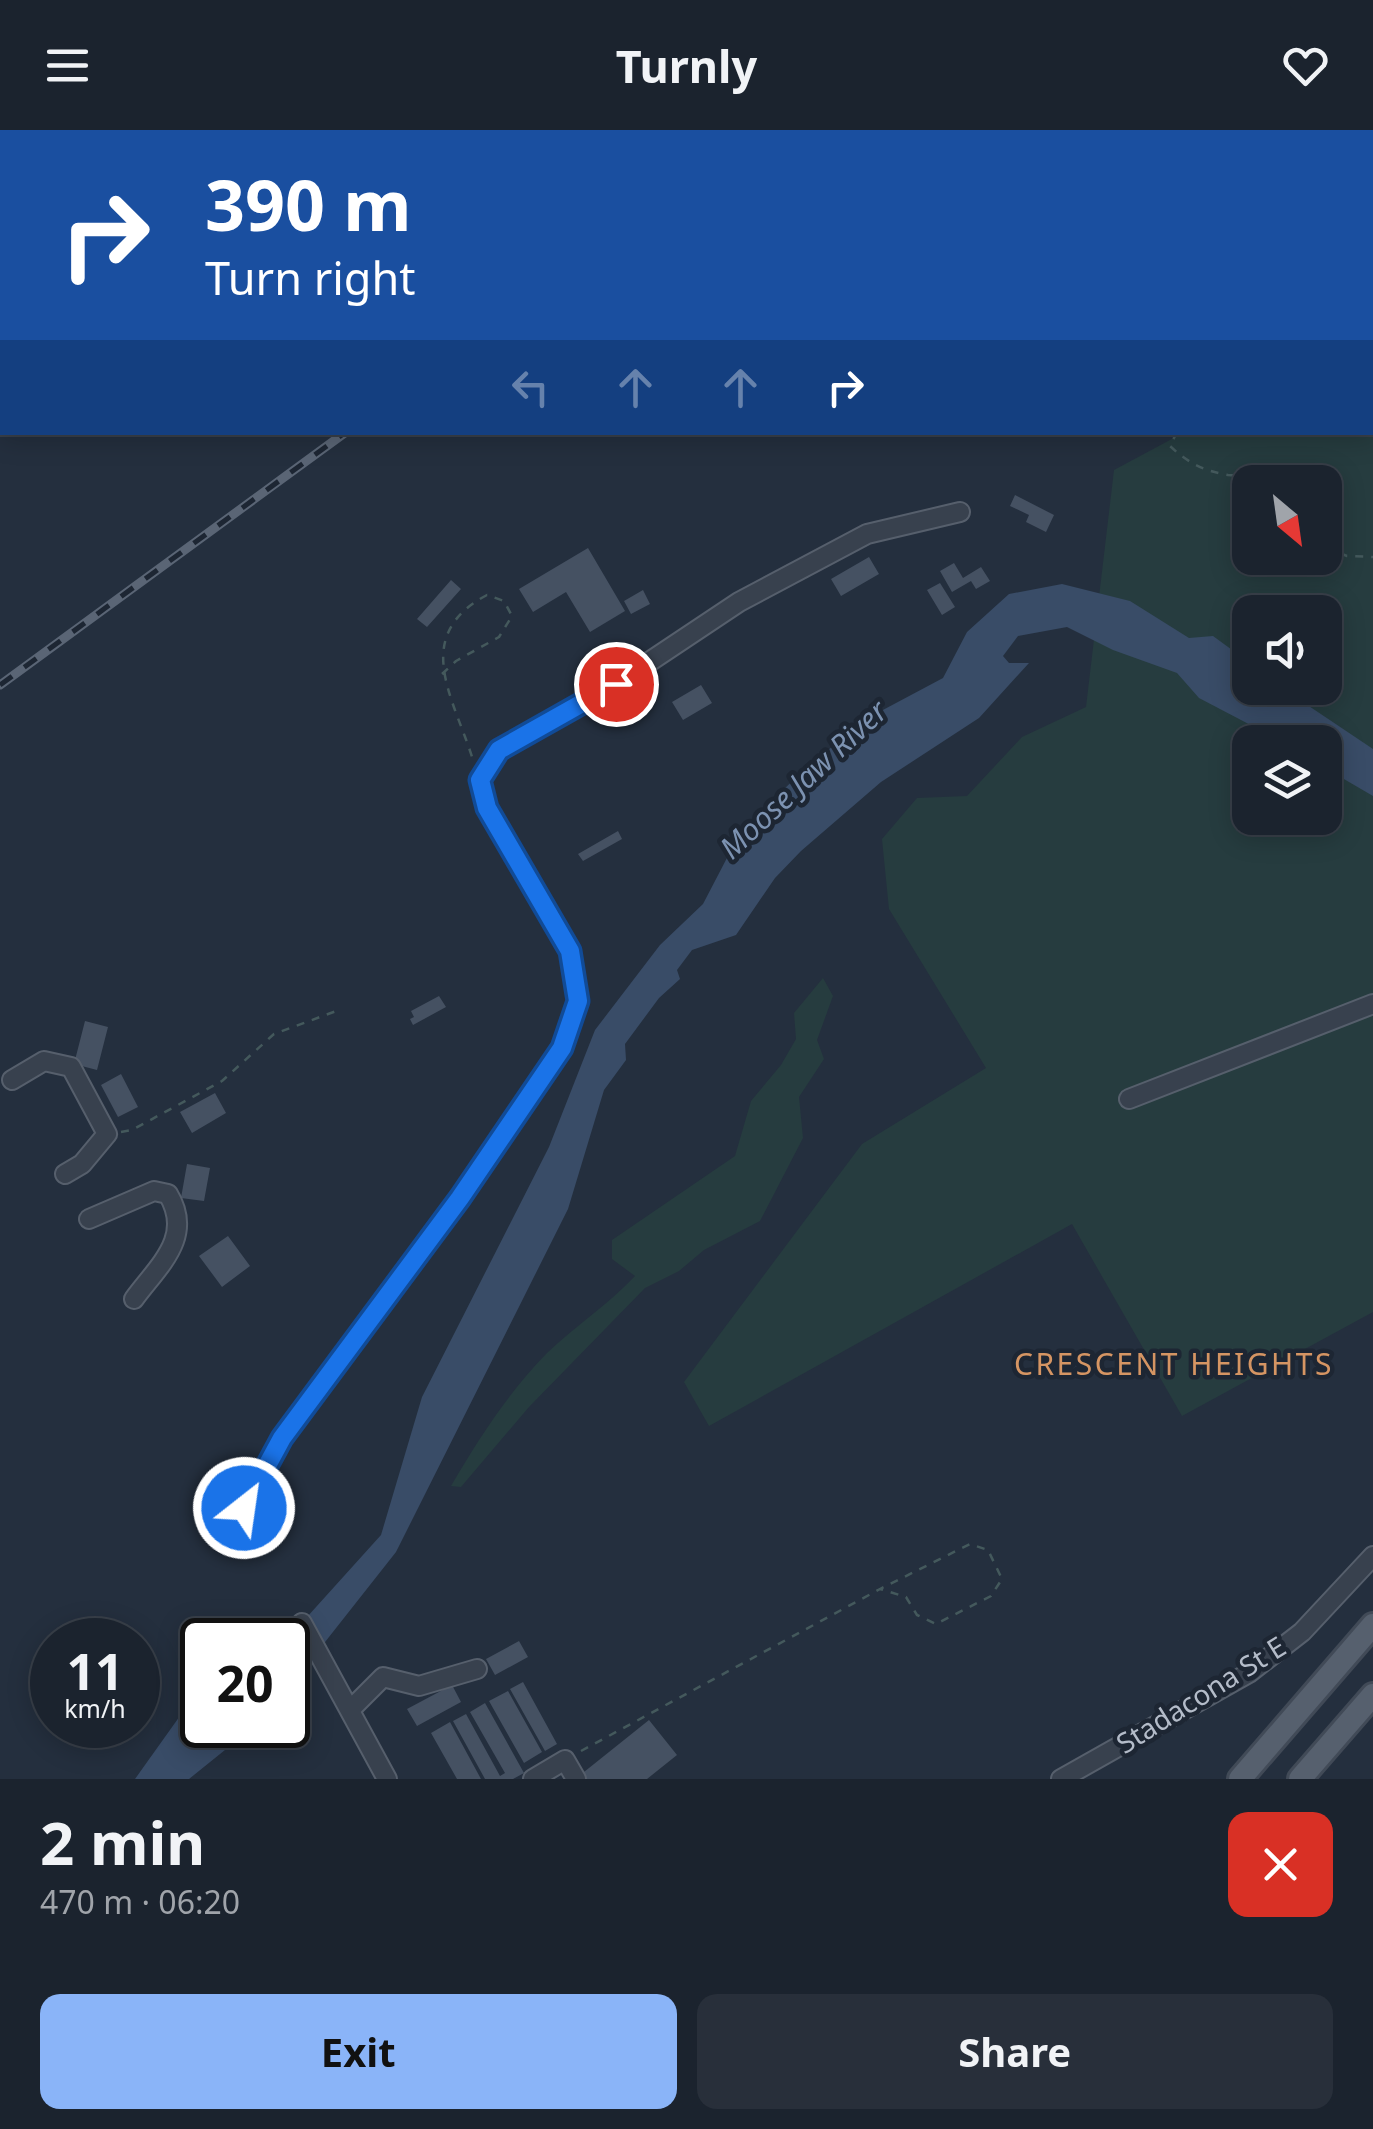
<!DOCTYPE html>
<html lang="en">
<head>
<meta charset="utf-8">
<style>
	body { margin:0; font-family:"Noto Sans",sans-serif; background:#282f3a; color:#f1f3f6; height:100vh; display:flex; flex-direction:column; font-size:38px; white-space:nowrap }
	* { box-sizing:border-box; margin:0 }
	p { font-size:32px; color:#a0a4aa }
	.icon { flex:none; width:55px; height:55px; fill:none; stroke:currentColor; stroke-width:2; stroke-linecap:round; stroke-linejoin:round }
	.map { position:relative; height:1649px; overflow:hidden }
	.panel { display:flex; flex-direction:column; background:#1b232e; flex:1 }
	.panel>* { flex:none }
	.guide { position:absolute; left:0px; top:0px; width:1375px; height:305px; box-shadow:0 5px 25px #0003,0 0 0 2px #39404a; background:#1a4fa0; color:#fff; overflow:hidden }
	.needle { width:65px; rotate:151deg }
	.controls { position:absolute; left:1232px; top:335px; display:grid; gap:20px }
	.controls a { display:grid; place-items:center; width:110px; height:110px; border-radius:20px; background:#1b232e; box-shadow:0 5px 25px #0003,0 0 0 2px #39404a; font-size:50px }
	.speed { position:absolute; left:30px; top:1488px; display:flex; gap:20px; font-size:50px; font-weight:700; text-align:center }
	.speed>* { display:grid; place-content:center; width:130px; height:130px; border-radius:50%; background:#1b232e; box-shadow:0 5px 25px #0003,0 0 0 2px #39404a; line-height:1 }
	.speed small { font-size:25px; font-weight:400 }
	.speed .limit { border:5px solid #111; border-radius:15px; background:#fff; color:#111 }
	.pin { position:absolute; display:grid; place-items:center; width:85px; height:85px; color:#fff; margin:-42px; border:5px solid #fff; border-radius:50%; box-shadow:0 2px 10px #0007 }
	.me { position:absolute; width:110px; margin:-55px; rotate:30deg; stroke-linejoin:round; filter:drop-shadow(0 0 8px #0008) }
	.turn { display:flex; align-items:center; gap:35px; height:210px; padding:0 40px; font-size:45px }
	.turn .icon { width:130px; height:130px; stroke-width:2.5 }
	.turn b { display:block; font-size:70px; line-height:85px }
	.lanes { display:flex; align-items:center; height:95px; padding:0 40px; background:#0003; justify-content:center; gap:50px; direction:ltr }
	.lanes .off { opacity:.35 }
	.round { display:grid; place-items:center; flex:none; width:105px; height:105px; border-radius:20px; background:#282f3a }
	.summary { display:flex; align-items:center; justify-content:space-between; height:170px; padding:0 40px }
	h1 { font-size:60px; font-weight:700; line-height:75px }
	.action { display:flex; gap:20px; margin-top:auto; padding:20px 40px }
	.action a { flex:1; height:115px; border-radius:20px; background:#8ab4f8; color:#111; font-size:40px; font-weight:700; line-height:115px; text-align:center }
	.action a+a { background:#282f3a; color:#f1f3f6 }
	header { display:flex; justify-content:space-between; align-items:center; height:130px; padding:0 40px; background:#1b232e; font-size:45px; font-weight:700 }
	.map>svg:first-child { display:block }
	.green { fill:#263c3f; fill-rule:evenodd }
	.water { fill:#394c67 }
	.building { fill:#455162 }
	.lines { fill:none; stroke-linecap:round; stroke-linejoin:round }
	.minor-casing { stroke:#565f6c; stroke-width:22 }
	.major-casing { stroke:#414a57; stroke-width:28 }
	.path { stroke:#44595c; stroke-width:2.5; stroke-dasharray:8 8; stroke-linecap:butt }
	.minor { stroke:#38414e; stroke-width:18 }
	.major { stroke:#56606e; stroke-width:22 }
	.rail-casing { stroke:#5a6575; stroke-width:9 }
	.rail { stroke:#1d2633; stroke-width:5; stroke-dasharray:15; stroke-linecap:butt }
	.route-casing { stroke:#114b97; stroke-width:25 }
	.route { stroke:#1a73e8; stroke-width:18 }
	.labels { text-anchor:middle; stroke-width:9; stroke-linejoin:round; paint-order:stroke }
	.street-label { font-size:28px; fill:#b4bcc9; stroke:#1d2633 }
	.water-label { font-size:30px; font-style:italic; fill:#7c92b1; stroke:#1d2633 }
	.neighbourhood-label { font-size:30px; letter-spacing:2.5px; fill:#d59563; stroke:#1d2633 }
</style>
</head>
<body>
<header><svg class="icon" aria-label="menu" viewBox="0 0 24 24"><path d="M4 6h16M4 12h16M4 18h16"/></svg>Turnly<svg class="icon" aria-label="heart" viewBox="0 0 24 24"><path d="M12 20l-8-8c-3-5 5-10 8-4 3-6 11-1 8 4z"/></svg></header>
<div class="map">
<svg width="1373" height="1649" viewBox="0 0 1373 1649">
	<rect width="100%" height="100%" fill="#242f3e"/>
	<path class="green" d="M1373,200V1182L1182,1286L1072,1094L709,1296L684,1252L862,1014L986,938L889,779L882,709L917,668L967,666L1022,607L1086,577L1114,340L1183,303L1372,302ZM1250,352H1325V428H1250ZM1250,482H1325V558H1250ZM1250,612H1325V688H1250Z
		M823,848L833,866L817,910L824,929L799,967L803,1008L760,1091L704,1120L679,1141L645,1158L529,1277L461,1357L451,1356C479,1308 508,1263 547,1223C575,1196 608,1175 635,1146L612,1129V1110L735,1026L751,971L781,935L796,909L794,883Z"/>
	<path class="water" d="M1062,454L1130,471L1189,508L1213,506L1250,533V558H1282L1373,619V666L1325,638V612H1283L1199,568L1177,543L1113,520L1067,497L1018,506L1003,526L1009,533H1029L979,588L881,652L801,721L775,748L736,805L692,820L677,840L680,849L659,868L625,914L626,930L604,960L568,1079L396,1422L288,1559V1510H238L256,1498L281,1502L298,1497L381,1405L422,1267L549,1017L595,900L660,815L703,774L741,701L813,631L881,581L943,548L967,502L1009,464Z
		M202,1555V1595H256L189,1649H135Z"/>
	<path class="building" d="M1015,365L1054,385L1046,402L1026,392L1029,385L1010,376Z
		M588,418L625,481L590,502L566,462L533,482L519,459Z
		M869,427L879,444L841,466L831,449Z
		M954,433L963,448L981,437L990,451L976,459L971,451L952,462L940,441Z
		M451,450L461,459L427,497L417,489Z
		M940,453L955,477L942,485L927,460Z
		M643,460L650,474L631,484L624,471Z
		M701,555L712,573L683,590L672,572Z
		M618,701L622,709L583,731L578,724Z
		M439,866L446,877L413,895L410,889L414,887L411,881Z
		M85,891L108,897L97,940L74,934Z
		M121,944L138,977L118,987L101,955Z
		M215,963L226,983L192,1003L180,982Z
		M187,1034L210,1038L204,1071L181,1068Z
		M228,1106L250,1136L222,1157L199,1126Z
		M519,1511L528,1527L495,1545L486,1529Z
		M523,1552L557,1614L545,1621L510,1559Z
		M452,1555L461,1572L417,1596L407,1579Z
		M508,1561L542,1622L524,1633L489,1571Z
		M485,1573L524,1643L513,1649H485L453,1591L466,1584L500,1646L505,1643L470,1582Z
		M649,1590L677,1625L647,1649H581L579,1646Z
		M450,1592L481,1649H457L431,1603Z"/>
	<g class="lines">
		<g class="minor-casing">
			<path id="minor" d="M12,950L44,931L71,937L107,1004L82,1034L65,1044
				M1129,969L1373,874
				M89,1089L154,1061L168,1064C194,1107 159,1135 134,1169
				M244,1378L282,1308L460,1068L562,917L578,871L570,821L487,678L480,650L499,620L616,554L739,472L867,404L960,382
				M302,1493L387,1649
				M350,1580L383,1547L419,1556L477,1539
				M533,1649L565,1630L576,1649
				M1061,1649L1249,1543L1302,1502L1373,1426"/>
		</g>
		<g class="major-casing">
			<path id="major" d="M1240,1649L1373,1495
				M1300,1649L1373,1565"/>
		</g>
		<path class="path" d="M1372,194H1373
			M1177,302L1170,316C1188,333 1204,341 1228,345C1242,347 1257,343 1268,352
			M1325,417L1347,426L1373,427
			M442,544L456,531L499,507L512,486L504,471L487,465C410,506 454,568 473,630
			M121,1002L132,1000L222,951L274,904L339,880
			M581,1621L880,1459L970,1414L988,1420L1002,1449L991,1466L936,1494L917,1485L906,1467L880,1459"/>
		<use href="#minor" class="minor"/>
		<use href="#major" class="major"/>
		<g class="rail-casing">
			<path id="rail" d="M751,2L755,0
				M0,555L346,302"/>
		</g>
		<use href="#rail" class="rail"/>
	</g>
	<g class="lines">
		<g class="route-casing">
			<path id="route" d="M244,1378L282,1308L460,1068L562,918L578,871L570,821L487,678L480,650L499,620L616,554"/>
		</g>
		<use href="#route" class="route"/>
	</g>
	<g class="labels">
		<g class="street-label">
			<text transform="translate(1201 1565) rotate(-32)" y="10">Stadacona St E</text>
		</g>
		<g class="water-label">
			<text transform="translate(804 650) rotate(-43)" y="10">Moose Jaw River</text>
		</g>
		<g class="neighbourhood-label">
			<text x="1174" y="1245">CRESCENT HEIGHTS</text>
		</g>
	</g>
</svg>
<div class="controls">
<a><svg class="needle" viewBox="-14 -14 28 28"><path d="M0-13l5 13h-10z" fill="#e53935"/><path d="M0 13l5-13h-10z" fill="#a0a4aa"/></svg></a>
<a><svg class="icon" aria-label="sound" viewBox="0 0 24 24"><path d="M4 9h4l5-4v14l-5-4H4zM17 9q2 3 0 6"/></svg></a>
<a><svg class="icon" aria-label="layers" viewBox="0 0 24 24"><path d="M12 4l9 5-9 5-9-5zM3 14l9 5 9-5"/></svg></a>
</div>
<div class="speed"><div>11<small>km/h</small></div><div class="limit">20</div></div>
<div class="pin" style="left:616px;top:554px;background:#d93025"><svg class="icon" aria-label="arrive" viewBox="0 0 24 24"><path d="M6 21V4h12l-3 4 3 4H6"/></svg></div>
<svg class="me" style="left:244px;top:1378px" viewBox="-20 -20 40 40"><circle r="17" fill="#1a73e8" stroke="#fff" stroke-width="3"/><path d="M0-11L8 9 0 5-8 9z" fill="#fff"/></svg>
<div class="guide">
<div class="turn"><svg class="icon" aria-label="right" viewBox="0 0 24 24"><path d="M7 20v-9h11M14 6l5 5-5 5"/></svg><div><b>390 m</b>Turn right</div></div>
<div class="lanes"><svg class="icon off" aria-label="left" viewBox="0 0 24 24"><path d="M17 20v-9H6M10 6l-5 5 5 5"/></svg><svg class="icon off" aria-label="ahead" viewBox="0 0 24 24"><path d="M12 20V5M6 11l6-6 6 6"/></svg><svg class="icon off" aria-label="ahead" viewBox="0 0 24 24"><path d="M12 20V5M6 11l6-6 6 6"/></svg><svg class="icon" aria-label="right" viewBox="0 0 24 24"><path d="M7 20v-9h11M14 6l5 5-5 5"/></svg></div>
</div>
</div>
<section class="panel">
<div class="summary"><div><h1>2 min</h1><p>470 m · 06:20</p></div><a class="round" style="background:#d93025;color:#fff"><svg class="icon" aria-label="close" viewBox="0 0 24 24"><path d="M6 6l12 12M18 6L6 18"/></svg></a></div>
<div class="action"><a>Exit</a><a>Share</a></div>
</section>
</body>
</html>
